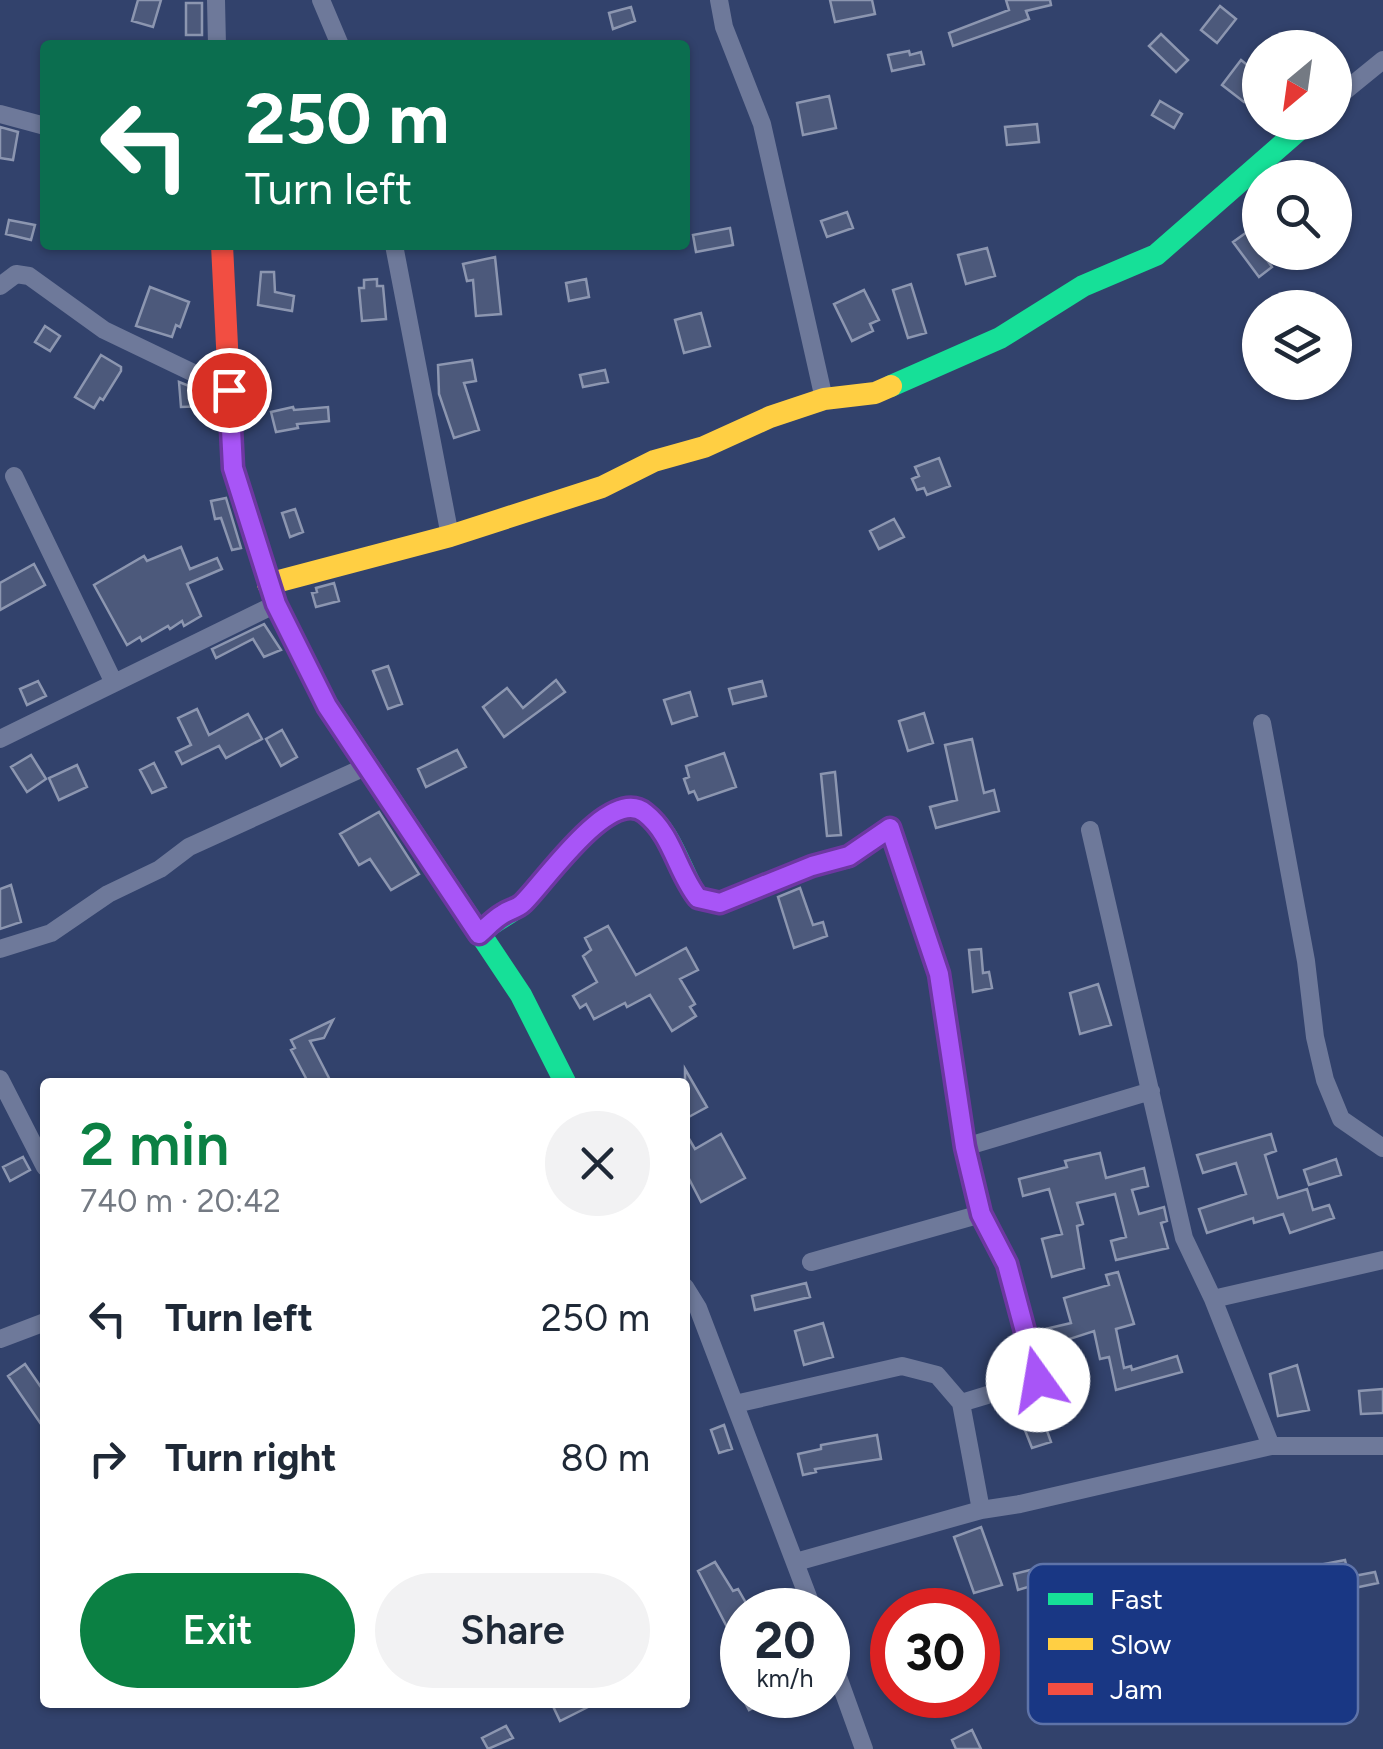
<!DOCTYPE html>
<html lang="en">
<head>
<meta charset="utf-8">
<style>
	body { margin:0; font-family:Figtree,sans-serif; background:#f2f2f3; color:#1f2937; height:100vh; display:flex; flex-direction:column; font-size:38px; white-space:nowrap }
	* { box-sizing:border-box; margin:0 }
	p { font-size:32px; color:#747a83 }
	.icon { flex:none; width:55px; height:55px; fill:none; stroke:currentColor; stroke-width:2; stroke-linecap:round; stroke-linejoin:round }
	.map { position:relative; flex:1; overflow:hidden }
	.drawer { position:absolute; left:40px; top:1078px; width:650px; height:630px; display:flex; flex-direction:column; background:#fff; border-radius:10px; box-shadow:0 2px 8px #0004 }
	.drawer>* { flex:none }
	.hud { position:absolute; left:40px; top:40px; width:650px; height:210px; border-radius:10px; box-shadow:0 2px 8px #0004; background:#0b6e4f; color:#fff; overflow:hidden }
	.needle { width:65px; rotate:209deg }
	.tools { position:absolute; left:1242px; top:30px; display:grid; gap:20px }
	.tools a { display:grid; place-items:center; width:110px; height:110px; border-radius:50%; background:#fff; box-shadow:0 2px 8px #0004; font-size:50px }
	.speed { position:absolute; left:720px; top:1588px; display:flex; gap:20px; font-size:50px; font-weight:700; text-align:center }
	.speed>* { display:grid; place-content:center; width:130px; height:130px; border-radius:50%; background:#fff; box-shadow:0 2px 8px #0004; line-height:1 }
	.speed small { font-size:25px; font-weight:400 }
	.speed .limit { border:15px solid #d22; background:#fff; color:#111 }
	.pin { position:absolute; display:grid; place-items:center; width:85px; height:85px; color:#fff; margin:-42px; border:5px solid #fff; border-radius:50%; box-shadow:0 2px 10px #0007 }
	.me { position:absolute; width:110px; margin:-55px; rotate:347deg; stroke-linejoin:round; filter:drop-shadow(0 0 8px #0008) }
	.turn { display:flex; align-items:center; gap:35px; height:210px; padding:0 40px; font-size:45px }
	.turn .icon { width:130px; height:130px; stroke-width:2.5 }
	.turn b { display:block; font-size:70px; line-height:85px }
	.round { display:grid; place-items:center; flex:none; width:105px; height:105px; border-radius:52px; background:#f2f2f3 }
	.head { display:flex; align-items:center; justify-content:space-between; height:170px; padding:0 40px }
	h1 { font-size:60px; font-weight:600; line-height:75px; color:#0b8043 }
	.button { display:flex; gap:20px; margin-top:auto; padding:20px 40px }
	.button a { flex:1; height:115px; border-radius:60px; background:#0b8043; color:#fff; font-size:40px; font-weight:600; line-height:115px; text-align:center }
	.button a+a { background:#f2f2f3; color:#1f2937 }
	ul { padding:0; list-style:none }
	li { display:flex; align-items:center; gap:30px; height:140px; padding:0 40px }
	li div { flex:1 }
	li b { display:block; font-size:38px }
	li em { font-style:normal }
	.map>svg:first-child { display:block }
	.building { fill:#4c597b; stroke:#8c96b0; stroke-width:2.5 }
	.lines { fill:none; stroke-linecap:round; stroke-linejoin:round }
	.street { stroke:#6e799a; stroke-width:18 }
	.fast { stroke:#16e098; stroke-width:22 }
	.slow { stroke:#ffcf43; stroke-width:22 }
	.jam { stroke:#f24e42; stroke-width:22 }
	.route-casing { stroke:#6d37a1; stroke-width:25 }
	.route { stroke:#a855f7; stroke-width:18 }
	.key { fill:#193784; stroke:#5e73a9; stroke-width:2.5 }
	.key-label { font-size:28px; fill:#fff }
</style>
</head>
<body>
<div class="map">
<svg width="1383" height="1749" viewBox="0 0 1383 1749">
	<rect width="100%" height="100%" fill="#32426c"/>
	<path class="building" d="M138,0H161L153,27L132,21Z
		M830,0H872L875,14L835,22Z
		M1006,0H1050L1051,5L1026,11L1029,19L953,46L949,33L1009,10Z
		M186,3H202V35H186Z
		M1220,6L1236,19L1217,43L1201,30Z
		M631,7L635,21L613,29L609,13Z
		M1161,34L1188,60L1176,72L1149,46Z
		M909,51L910,55L921,52L924,64L892,71L888,55Z
		M1241,60L1260,75V81L1244,102L1222,85Z
		M829,96L836,128L803,135L797,103Z
		M1160,101L1182,114L1174,128L1152,115Z
		M1037,124L1039,142L1007,145L1005,127Z
		M0,127L18,132L13,160L0,158Z
		M847,212L853,228L827,237L821,221Z
		M9,220L35,225L31,240L6,234Z
		M730,228L733,245L696,252L693,235Z
		M1247,232L1272,267L1259,277L1233,242Z
		M987,248L995,276L966,284L958,255Z
		M495,257L501,314L476,316L473,280L467,281L463,264Z
		M261,272H274L275,292L294,296L292,311L258,305Z
		M377,279V286H383L386,319L362,321L359,288H364V280Z
		M586,279L589,297L569,301L566,283Z
		M911,284L926,333L908,338L893,290Z
		M150,287L189,302L180,327L176,325L172,337L136,326Z
		M864,290L879,320L870,324L873,331L852,341L834,304Z
		M701,313L710,346L684,353L675,320Z
		M45,326L60,336L50,351L35,342Z
		M101,355L121,367V371L103,400L100,398L94,408L75,397Z
		M472,360L476,381L464,383L479,430L454,438L439,394L438,365Z
		M605,370L608,382L583,387L580,375Z
		M179,382L207,393L208,406L181,407Z
		M293,407L294,410L328,407L329,421L297,424L298,428L276,432L271,412Z
		M939,458L950,486L927,495L924,488L917,490L912,479L919,476L915,467Z
		M226,498L241,548L232,550L221,518L215,519L211,501Z
		M295,509L303,532L290,537L282,513Z
		M894,519L904,537L879,549L870,531Z
		M181,547L190,569L217,558L222,569L187,584L201,616L184,626L182,621L170,629L168,626L142,641L140,637L127,645L94,585L144,556L147,561Z
		M34,564L45,585L0,610V583Z
		M334,583L339,601L316,607L312,593L317,592L316,588Z
		M264,624L281,650L264,657L253,639L216,658L212,649Z
		M388,666L402,704L388,709L373,671Z
		M556,680L565,692L504,737L483,707L507,688L523,708Z
		M38,681L46,696L27,705L20,689Z
		M762,681L766,696L733,704L729,689Z
		M690,692L697,716L672,724L664,700Z
		M197,709L209,735L248,714L262,739L226,758L219,746L182,764L176,752L191,745L178,718Z
		M924,713L933,743L908,751L899,721Z
		M282,730L297,757L281,766L266,739Z
		M972,739L984,793L994,790L999,811L936,828L930,807L957,800L945,745Z
		M457,750L466,767L426,787L418,769Z
		M724,753L736,787L698,800L694,791L689,793L684,779L689,777L686,766Z
		M31,755L46,779L27,792L11,767Z
		M154,763L166,787L152,793L140,770Z
		M77,765L87,787L59,800L49,778Z
		M835,772L841,835L827,836L821,774Z
		M379,812L419,874L391,890L370,859L359,865L340,834Z
		M11,885L21,922L0,929V889Z
		M800,888L813,925L823,922L827,936L794,948L778,897Z
		M608,926L636,975L686,948L698,970L680,979L695,1004L690,1007L696,1016L672,1031L650,995L627,1007L625,1003L594,1019L586,1004L580,1008L573,996L597,982L583,956L591,950L585,938Z
		M981,949L983,973L989,972L992,988L973,992L969,950Z
		M1098,984L1111,1025L1080,1034L1070,993Z
		M333,1020L324,1038L310,1041L331,1082H308L291,1050L295,1048L291,1040Z
		M685,1069L707,1107L685,1119Z
		M685,1132L695,1149L721,1134L745,1178L701,1202L685,1171Z
		M1271,1134L1276,1151L1265,1155L1278,1198L1307,1189L1313,1210L1329,1205L1334,1218L1290,1233L1283,1214L1254,1223L1253,1218L1207,1233L1199,1209L1246,1194L1236,1163L1203,1173L1197,1155Z
		M1100,1153L1106,1178L1144,1168L1148,1186L1132,1190L1139,1214L1164,1207L1167,1221L1161,1223L1168,1248L1116,1260L1111,1241L1126,1237L1115,1194L1077,1203L1083,1224L1077,1226L1084,1268L1052,1277L1042,1239L1062,1234L1049,1189L1023,1196L1019,1179L1067,1167L1065,1161Z
		M23,1157L30,1170L10,1181L3,1167Z
		M1336,1159L1341,1175L1309,1185L1304,1170Z
		M1118,1272L1134,1324L1116,1329L1124,1368L1131,1366L1132,1370L1177,1356L1182,1372L1116,1390L1109,1357L1100,1359L1094,1331L1042,1348L1037,1331L1071,1323L1064,1298L1109,1285L1106,1275Z
		M806,1283L810,1297L755,1310L752,1296Z
		M823,1323L833,1357L804,1365L795,1331Z
		M25,1364L45,1393V1430L8,1376Z
		M1297,1365L1309,1410L1278,1416L1270,1374Z
		M1383,1389V1413L1361,1414L1359,1391Z
		M1039,1408L1051,1442L1032,1448L1019,1415Z
		M724,1425L732,1449L719,1453L711,1430Z
		M877,1435L881,1459L815,1469L816,1472L803,1475L798,1454L821,1449V1445Z
		M981,1527L1002,1585L974,1593L954,1537Z
		M1345,1560L1349,1577L1375,1572L1378,1583L1345,1590L1348,1610L1332,1612L1326,1578L1312,1581L1309,1567Z
		M715,1562L733,1591L738,1589L750,1610H742V1638L734,1623L727,1627L698,1571Z
		M1034,1569L1038,1584L1018,1590L1014,1574Z
		M742,1664V1695H778L749,1710L729,1672Z
		M551,1702H598L560,1721Z
		M506,1726L513,1738L488,1749L482,1738Z
		M972,1730L981,1749H956L952,1740Z"/>
	<g class="lines">
		<path class="street" d="M216,0L217,45
			M321,0L340,45
			M719,0L724,27L762,124L824,399
			M1335,99L1383,60
			M0,114L45,126
			M394,245L450,536
			M0,286L16,274L29,276L104,330L229,390
			M14,476L114,683
			M1262,723L1306,961L1315,1037L1325,1080L1341,1119L1383,1148
			M0,739L276,604
			M1090,830L1184,1238L1213,1299L1271,1446
			M0,949L51,933L108,894L160,869L189,847L367,766
			M0,1079L45,1167
			M811,1262L981,1214L965,1147L1151,1091
			M685,1287L698,1308L813,1610
			M1213,1299L1383,1260
			M0,1339L45,1322
			M961,1403L1037,1380L1007,1264L981,1214
			M735,1404L902,1366L937,1375L961,1403L981,1510
			M796,1562L981,1510L1020,1504L1271,1446H1383
			M828,1649L864,1749"/>
		<path class="fast" d="M891,386L1000,338L1083,286L1156,255L1308,122
			M325,701L521,995L565,1082
			M479,934C493,921 510,914 523,903C549,881 604,787 645,813C672,830 681,873 698,898L720,903L811,866L849,857L890,828L939,974L965,1147"/>
		<path class="slow" d="M268,584L450,536L602,487L654,461L704,447L770,417L824,399L875,393L891,386"/>
		<path class="jam" d="M222,245L233,467L276,604L325,701"/>
	</g>
	<g class="lines">
		<g class="route-casing">
			<path id="route" d="M229,390L233,468L276,604L327,706L479,934C487,927 494,919 503,914C510,909 517,909 523,903C545,882 610,785 645,813C673,835 677,872 698,898L720,903L812,866L849,856L890,828L939,974L965,1147L981,1214L1007,1264L1038,1380"/>
		</g>
		<use href="#route" class="route"/>
	</g>
	<rect x="1028" y="1564" width="330" height="160" rx="15" class="key"/>
	<rect x="1048" y="1593" width="45" height="12" fill="#16e098"/>
	<rect x="1048" y="1638" width="45" height="12" fill="#ffcf43"/>
	<rect x="1048" y="1683" width="45" height="12" fill="#f24e42"/>
	<g class="key-label">
		<text x="1110" y="1609">Fast</text>
		<text x="1110" y="1654">Slow</text>
		<text x="1110" y="1699">Jam</text>
	</g>
</svg>
<div class="tools">
<a><svg class="needle" viewBox="-14 -14 28 28"><path d="M0-13l5 13h-10z" fill="#e53935"/><path d="M0 13l5-13h-10z" fill="#747a83"/></svg></a>
<a><svg class="icon" aria-label="search" viewBox="0 0 24 24"><circle cx="10" cy="10" r="6"/><path d="M15 15l6 6"/></svg></a>
<a><svg class="icon" aria-label="layers" viewBox="0 0 24 24"><path d="M12 4l9 5-9 5-9-5zM3 14l9 5 9-5"/></svg></a>
</div>
<div class="speed"><div>20<small>km/h</small></div><div class="limit">30</div></div>
<div class="pin" style="left:229px;top:390px;background:#d93025"><svg class="icon" aria-label="arrive" viewBox="0 0 24 24"><path d="M6 21V4h12l-3 4 3 4H6"/></svg></div>
<svg class="me" style="left:1038px;top:1380px" viewBox="-20 -20 40 40"><circle r="19" fill="#fff"/><path d="M0-13L10 11 0 6-10 11z" fill="#a855f7"/></svg>
<div class="hud">
<div class="turn"><svg class="icon" aria-label="left" viewBox="0 0 24 24"><path d="M17 20v-9H6M10 6l-5 5 5 5"/></svg><div><b>250 m</b>Turn left</div></div>
</div>
<section class="drawer">
<div class="head"><div><h1>2 min</h1><p>740 m · 20:42</p></div><a class="round"><svg class="icon" aria-label="close" viewBox="0 0 24 24"><path d="M6 6l12 12M18 6L6 18"/></svg></a></div>
<ul>
<li><svg class="icon" aria-label="left" viewBox="0 0 24 24"><path d="M17 20v-9H6M10 6l-5 5 5 5"/></svg><div><b>Turn left</b></div><em>250 m</em></li>
<li><svg class="icon" aria-label="right" viewBox="0 0 24 24"><path d="M7 20v-9h11M14 6l5 5-5 5"/></svg><div><b>Turn right</b></div><em>80 m</em></li>
</ul>
<div class="button"><a>Exit</a><a>Share</a></div>
</section>
</div>
</body>
</html>
